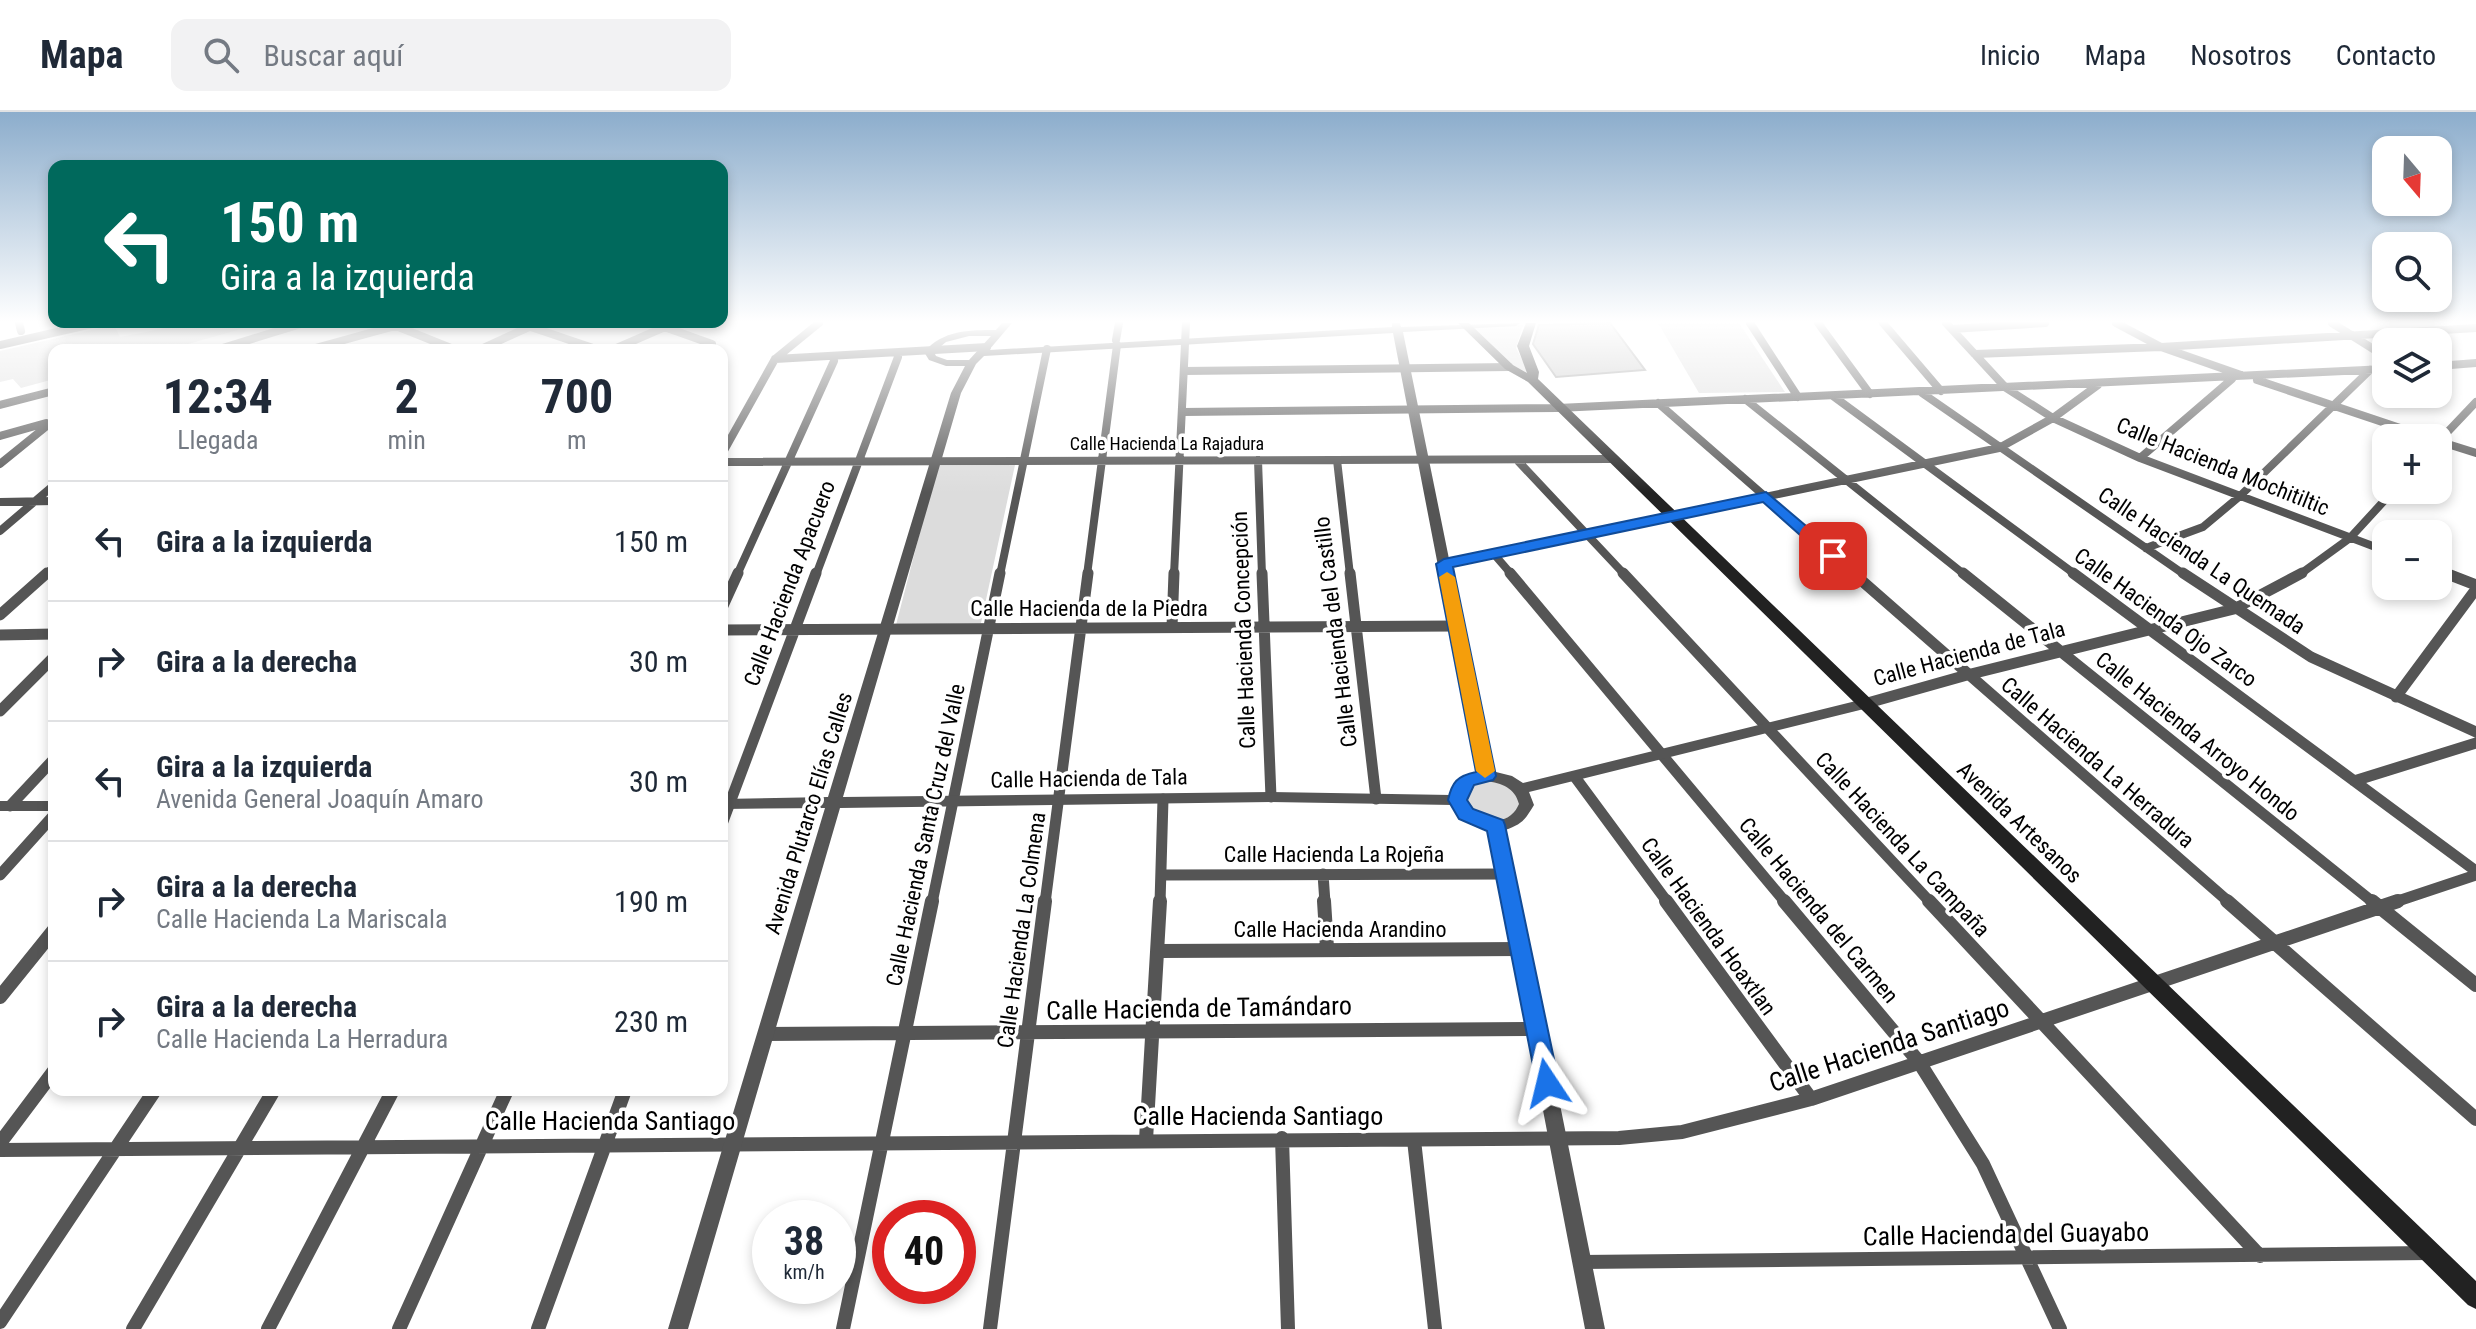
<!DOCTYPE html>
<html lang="es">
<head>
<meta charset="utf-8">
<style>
	body { margin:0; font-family:"Roboto Condensed",sans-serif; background:#f2f2f3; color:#1f2937; height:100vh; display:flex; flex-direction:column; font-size:30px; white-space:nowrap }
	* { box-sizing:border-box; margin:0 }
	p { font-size:26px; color:#747a83 }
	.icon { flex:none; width:44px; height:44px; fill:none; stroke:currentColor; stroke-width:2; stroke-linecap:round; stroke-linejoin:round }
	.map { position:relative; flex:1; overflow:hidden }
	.panel { position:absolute; left:48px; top:232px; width:680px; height:752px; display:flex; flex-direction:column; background:#fff; border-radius:16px; box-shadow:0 4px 12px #0003 }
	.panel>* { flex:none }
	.top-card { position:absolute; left:48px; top:48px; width:680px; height:168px; border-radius:16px; box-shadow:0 4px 12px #0003; background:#00695c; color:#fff; overflow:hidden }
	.needle { width:52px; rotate:161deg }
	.tools { position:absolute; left:2372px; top:24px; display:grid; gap:16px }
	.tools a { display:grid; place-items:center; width:80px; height:80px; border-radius:16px; background:#fff; box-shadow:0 4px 12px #0003; font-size:40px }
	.speed { position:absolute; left:752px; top:1088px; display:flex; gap:16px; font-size:40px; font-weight:700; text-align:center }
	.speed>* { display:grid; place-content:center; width:104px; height:104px; border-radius:50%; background:#fff; box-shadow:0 4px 12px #0003; line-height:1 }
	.speed small { font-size:20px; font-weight:400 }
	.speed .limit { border:12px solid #d22; background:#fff; color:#111 }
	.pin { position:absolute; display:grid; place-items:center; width:68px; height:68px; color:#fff; margin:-34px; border-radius:16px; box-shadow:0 4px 12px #0006 }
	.me { position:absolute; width:88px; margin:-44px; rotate:350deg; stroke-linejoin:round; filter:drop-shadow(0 0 6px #0008) }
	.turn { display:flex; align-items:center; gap:28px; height:168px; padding:0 40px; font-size:36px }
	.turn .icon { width:104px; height:104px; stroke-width:2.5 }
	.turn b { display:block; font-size:56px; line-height:68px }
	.eta { display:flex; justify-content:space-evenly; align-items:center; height:136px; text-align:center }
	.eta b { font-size:48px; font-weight:700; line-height:56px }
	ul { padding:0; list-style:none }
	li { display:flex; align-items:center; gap:24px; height:120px; padding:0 40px; border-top:2px solid #e0e1e3 }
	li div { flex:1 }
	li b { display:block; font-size:30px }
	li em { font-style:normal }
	header { display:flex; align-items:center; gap:48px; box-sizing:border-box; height:112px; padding:0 40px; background:#fff; border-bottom:2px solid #e0e1e3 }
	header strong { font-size:38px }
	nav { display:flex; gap:44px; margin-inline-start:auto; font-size:28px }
	.search { width:560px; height:72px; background:#f2f2f3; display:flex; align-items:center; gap:20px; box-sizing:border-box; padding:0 28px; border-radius:16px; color:#747a83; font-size:30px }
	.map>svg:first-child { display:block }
	.green { fill:#dcdcdc }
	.building { fill:#c4c4c4; stroke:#999; stroke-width:2 }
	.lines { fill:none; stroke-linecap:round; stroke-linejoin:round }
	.minor-far2 { stroke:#555; stroke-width:8 }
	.minor-far1 { stroke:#555; stroke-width:11 }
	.minor { stroke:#555; stroke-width:14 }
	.tertiary { fill:#555; fill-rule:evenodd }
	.secondary { fill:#222; fill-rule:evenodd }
	.route { fill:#1a73e8; stroke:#114b97; stroke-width:2 }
	.slow { fill:#f59e0b }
	.labels { text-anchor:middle; stroke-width:7; stroke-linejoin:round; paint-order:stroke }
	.far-street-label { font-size:18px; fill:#000; stroke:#fff }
	.street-label { font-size:22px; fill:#000; stroke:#fff }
	.near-street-label { font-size:26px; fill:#000; stroke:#fff }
</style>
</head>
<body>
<header>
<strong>Mapa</strong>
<div class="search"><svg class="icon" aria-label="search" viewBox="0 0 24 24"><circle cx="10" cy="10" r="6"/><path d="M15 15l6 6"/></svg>Buscar aquí</div>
<nav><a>Inicio</a><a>Mapa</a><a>Nosotros</a><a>Contacto</a></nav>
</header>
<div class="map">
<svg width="2476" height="1217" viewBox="0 0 2476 1217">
	<rect width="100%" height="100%" fill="#fff"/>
	<path class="green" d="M192,211H262L167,238H54V267L21,276L13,267L0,270V239L114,213L120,225Z
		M1658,211H1739L1785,280L1699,281Z
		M1523,213L1516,236L1531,265L1512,252L1474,216Z
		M1015,353L981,511L896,513L937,354Z
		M1490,666L1517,678L1521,699L1498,710L1478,707L1461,681L1465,675Z"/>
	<path class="building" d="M1610,211L1645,258L1556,265L1533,232L1539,213Z"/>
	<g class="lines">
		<path class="minor-far2" d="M19,211L21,219
			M519,211L599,238
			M653,211L712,232
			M1750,211L1798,285
			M1818,211L1870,282
			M1883,211L1941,279
			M1946,211L2006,276L2053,306L2140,346L2386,439
			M2116,211L2161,235L2241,263
			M2332,211L2386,245
			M396,214L456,238
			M1952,217L2045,211
			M1116,228L1119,211
			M0,233L96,211
			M216,238L304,211
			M308,238L406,211
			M479,238L531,214
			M612,238L674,211
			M1975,242L2161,235L2476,216
			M775,247L987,235
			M2438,254L2476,251
			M1184,259L1509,255
			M2257,268L2430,326
			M1922,281L2185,463
			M1833,284L2076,463
			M1745,287L1965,463
			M1658,291L1855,463
			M0,293L54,279
			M1183,300L1558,296L2386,257
			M0,324L46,311
			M2438,329L2476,341
			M2438,330L2476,290
			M722,342L775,247L819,211
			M2140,346L2232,267
			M1258,348L1262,463
			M1337,348L1350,463
			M1517,348L1625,463
			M722,350L1611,347
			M0,352L53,309
			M0,390L54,389
			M0,419L54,373
			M2146,436L2203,415L2240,384L2370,258
			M1493,441L1512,463
			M1444,452L1999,336L2053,306L2098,273
			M2438,459L2450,463
			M45,463L54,455
			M737,463L834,249
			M816,463L898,245
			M1000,463L1047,237
			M1087,463L1117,233
			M1174,463L1186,211
			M2299,463L2350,426L2394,378"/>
		<path class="minor-far1" d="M1262,461L1271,685
			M1350,461L1376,687
			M1510,461L1786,791
			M1623,461L1931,791
			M1853,461L2230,791
			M1963,461L2374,791
			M2073,461L2476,759
			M2183,461L2311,545L2476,620
			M2445,461L2476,473
			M722,496L738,461
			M0,503L47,461
			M1172,515L1174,461
			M722,518L1456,514
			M0,523L54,522
			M2396,585L2476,477
			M1864,592L1967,563L2234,497L2302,461
			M0,599L54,545
			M1575,665L1668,791
			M2354,669L2476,631
			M10,694L54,647
			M722,712L816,461
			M1323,762L1325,791
			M0,763L54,703
			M1162,763L1507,762
			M932,791L1000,461
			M1045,791L1088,461
			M1160,791L1163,687
			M2392,791L2476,763"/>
		<path class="minor" d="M1324,789L1327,836
			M1666,789L1811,987
			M1784,789L1919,950L1983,1052L2060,1217
			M1929,789L2260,1144
			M2227,789L2476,1007
			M2372,789L2476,873
			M1159,839L1521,837
			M0,885L54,818
			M765,922L1537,917
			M1282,1026L1288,1217
			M1146,1028L1160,789
			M1414,1028L1435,1217
			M0,1031L54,959
			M0,1038L1619,1026L1682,1020L1811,987L2398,789
			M1581,1150L2430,1141
			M0,1210L155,978
			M133,1217L274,978
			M268,1217L393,978
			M399,1217L507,978
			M538,1217L625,978
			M843,1217L932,789
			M990,1217L1045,789"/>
		<path class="tertiary" d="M1002,211H1012L989,238L1392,215V211H1400L1401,215L1520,211L1516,214L1403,220L1492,659L1512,664L1523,671L1864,587L1871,592L1864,597L1529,680L1534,693C1525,708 1522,712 1505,718L1605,1217H1585L1489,717L1465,707L1453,693L1271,690L840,696L688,1217H668L825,696L722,697V687L828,685L951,281L965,254H946L929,248L924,240C943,218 969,218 996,218ZM1393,221L1478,661L1460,667L1451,683L1271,680L843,685L961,281L976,252L984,244ZM969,224H991L969,248H947L936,244L934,240L946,230ZM1486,669C1502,671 1515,676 1519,692C1517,696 1515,700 1511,703C1495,717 1469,699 1465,681L1471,674Z
			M0,689H54V699H0Z"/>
		<path class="secondary" d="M1458,211H1469L1513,253L1527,261L1517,234L1526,211H1536L1529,234L1539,260L1538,267L2476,1169V1197L2468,1193L1528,270L1505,257Z"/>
	</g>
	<linearGradient id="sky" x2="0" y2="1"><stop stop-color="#8cadcc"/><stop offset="0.55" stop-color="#fff"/><stop offset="1" stop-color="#fff" stop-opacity="0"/></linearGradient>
	<rect width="2476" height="381" fill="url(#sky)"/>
	<path class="route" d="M1766,380L1838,441V447H1827L1763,390L1453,455L1496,664L1493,668L1474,673L1467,688L1473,697L1503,708L1505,713L1559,971L1555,979L1547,982L1538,979L1487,719L1459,707L1448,688C1452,670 1457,664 1476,660L1436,452L1444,447Z"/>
	<path class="slow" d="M1447,460L1455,465L1495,659L1485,666L1476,659L1439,465Z"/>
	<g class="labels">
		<g class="far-street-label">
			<text x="1167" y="338">Calle Hacienda La Rajadura</text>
		</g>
		<g class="street-label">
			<text transform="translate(2223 354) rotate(22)" y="8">Calle Hacienda Mochitiltic</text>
			<text transform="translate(2202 448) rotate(34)" y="8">Calle Hacienda La Quemada</text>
			<text transform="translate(789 471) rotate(-69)" y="8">Calle Hacienda Apacuero</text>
			<text x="1089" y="504">Calle Hacienda de la Piedra</text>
			<text transform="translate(2166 505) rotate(36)" y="8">Calle Hacienda Ojo Zarco</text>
			<text transform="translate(1243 518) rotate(-92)" y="8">Calle Hacienda Concepción</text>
			<text transform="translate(1335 520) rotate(-97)" y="8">Calle Hacienda del Castillo</text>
			<text transform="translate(1969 541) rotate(-15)" y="8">Calle Hacienda de Tala</text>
			<text transform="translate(2198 624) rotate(39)" y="8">Calle Hacienda Arroyo Hondo</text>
			<text transform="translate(2098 650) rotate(41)" y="8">Calle Hacienda La Herradura</text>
			<text transform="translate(1089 666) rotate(-1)" y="8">Calle Hacienda de Tala</text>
			<text transform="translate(808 701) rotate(-73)" y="8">Avenida Plutarco Elías Calles</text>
			<text transform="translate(2020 710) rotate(44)" y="8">Avenida Artesanos</text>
			<text transform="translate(925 723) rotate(-78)" y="8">Calle Hacienda Santa Cruz del Valle</text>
			<text transform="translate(1903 732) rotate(47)" y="8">Calle Hacienda La Campaña</text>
			<text x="1334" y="750">Calle Hacienda La Rojeña</text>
			<text transform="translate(1819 798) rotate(50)" y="8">Calle Hacienda del Carmen</text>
			<text transform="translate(1709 814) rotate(54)" y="8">Calle Hacienda Hoaxtlan</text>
			<text x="1340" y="825">Calle Hacienda Arandino</text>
			<text transform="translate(1021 818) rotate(-82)" y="8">Calle Hacienda La Colmena</text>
		</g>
		<g class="near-street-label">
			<text transform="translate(1199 896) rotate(-1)" y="9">Calle Hacienda de Tamándaro</text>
			<text transform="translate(1889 933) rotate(-18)" y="9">Calle Hacienda Santiago</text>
			<text x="1258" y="1013">Calle Hacienda Santiago</text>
			<text x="610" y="1018">Calle Hacienda Santiago</text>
			<text transform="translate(2006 1122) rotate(-1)" y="9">Calle Hacienda del Guayabo</text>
		</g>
	</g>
</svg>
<div class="tools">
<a><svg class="needle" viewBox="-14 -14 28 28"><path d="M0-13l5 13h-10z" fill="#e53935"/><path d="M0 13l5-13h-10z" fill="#747a83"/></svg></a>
<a><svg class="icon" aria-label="search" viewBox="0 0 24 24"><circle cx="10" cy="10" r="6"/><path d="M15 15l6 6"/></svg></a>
<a><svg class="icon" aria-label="layers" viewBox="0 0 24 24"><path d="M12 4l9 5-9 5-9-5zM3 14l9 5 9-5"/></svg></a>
<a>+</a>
<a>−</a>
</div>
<div class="speed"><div>38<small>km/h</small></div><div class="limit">40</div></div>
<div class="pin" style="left:1833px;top:444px;background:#d93025"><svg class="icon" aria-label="arrive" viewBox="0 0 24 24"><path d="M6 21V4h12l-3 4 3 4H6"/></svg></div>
<svg class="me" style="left:1547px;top:971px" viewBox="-20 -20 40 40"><path d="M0-17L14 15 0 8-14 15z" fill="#1a73e8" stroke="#fff" stroke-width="4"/></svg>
<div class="top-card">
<div class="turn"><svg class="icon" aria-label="left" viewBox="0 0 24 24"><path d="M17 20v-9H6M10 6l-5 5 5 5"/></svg><div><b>150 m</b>Gira a la izquierda</div></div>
</div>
<section class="panel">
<div class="eta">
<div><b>12:34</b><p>Llegada</p></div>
<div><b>2</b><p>min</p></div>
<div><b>700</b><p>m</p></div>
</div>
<ul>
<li><svg class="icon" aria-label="left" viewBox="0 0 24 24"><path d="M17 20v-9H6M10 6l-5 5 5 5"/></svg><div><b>Gira a la izquierda</b></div><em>150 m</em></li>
<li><svg class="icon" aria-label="right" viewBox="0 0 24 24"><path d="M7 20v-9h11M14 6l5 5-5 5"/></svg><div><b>Gira a la derecha</b></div><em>30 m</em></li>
<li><svg class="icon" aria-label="left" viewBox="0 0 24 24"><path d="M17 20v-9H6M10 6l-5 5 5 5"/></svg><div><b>Gira a la izquierda</b><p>Avenida General Joaquín Amaro</p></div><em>30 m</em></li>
<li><svg class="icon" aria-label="right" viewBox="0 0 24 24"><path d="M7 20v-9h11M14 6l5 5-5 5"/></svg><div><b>Gira a la derecha</b><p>Calle Hacienda La Mariscala</p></div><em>190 m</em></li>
<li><svg class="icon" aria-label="right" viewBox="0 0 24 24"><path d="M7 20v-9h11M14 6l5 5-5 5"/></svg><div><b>Gira a la derecha</b><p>Calle Hacienda La Herradura</p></div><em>230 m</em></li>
</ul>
</section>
</div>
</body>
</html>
